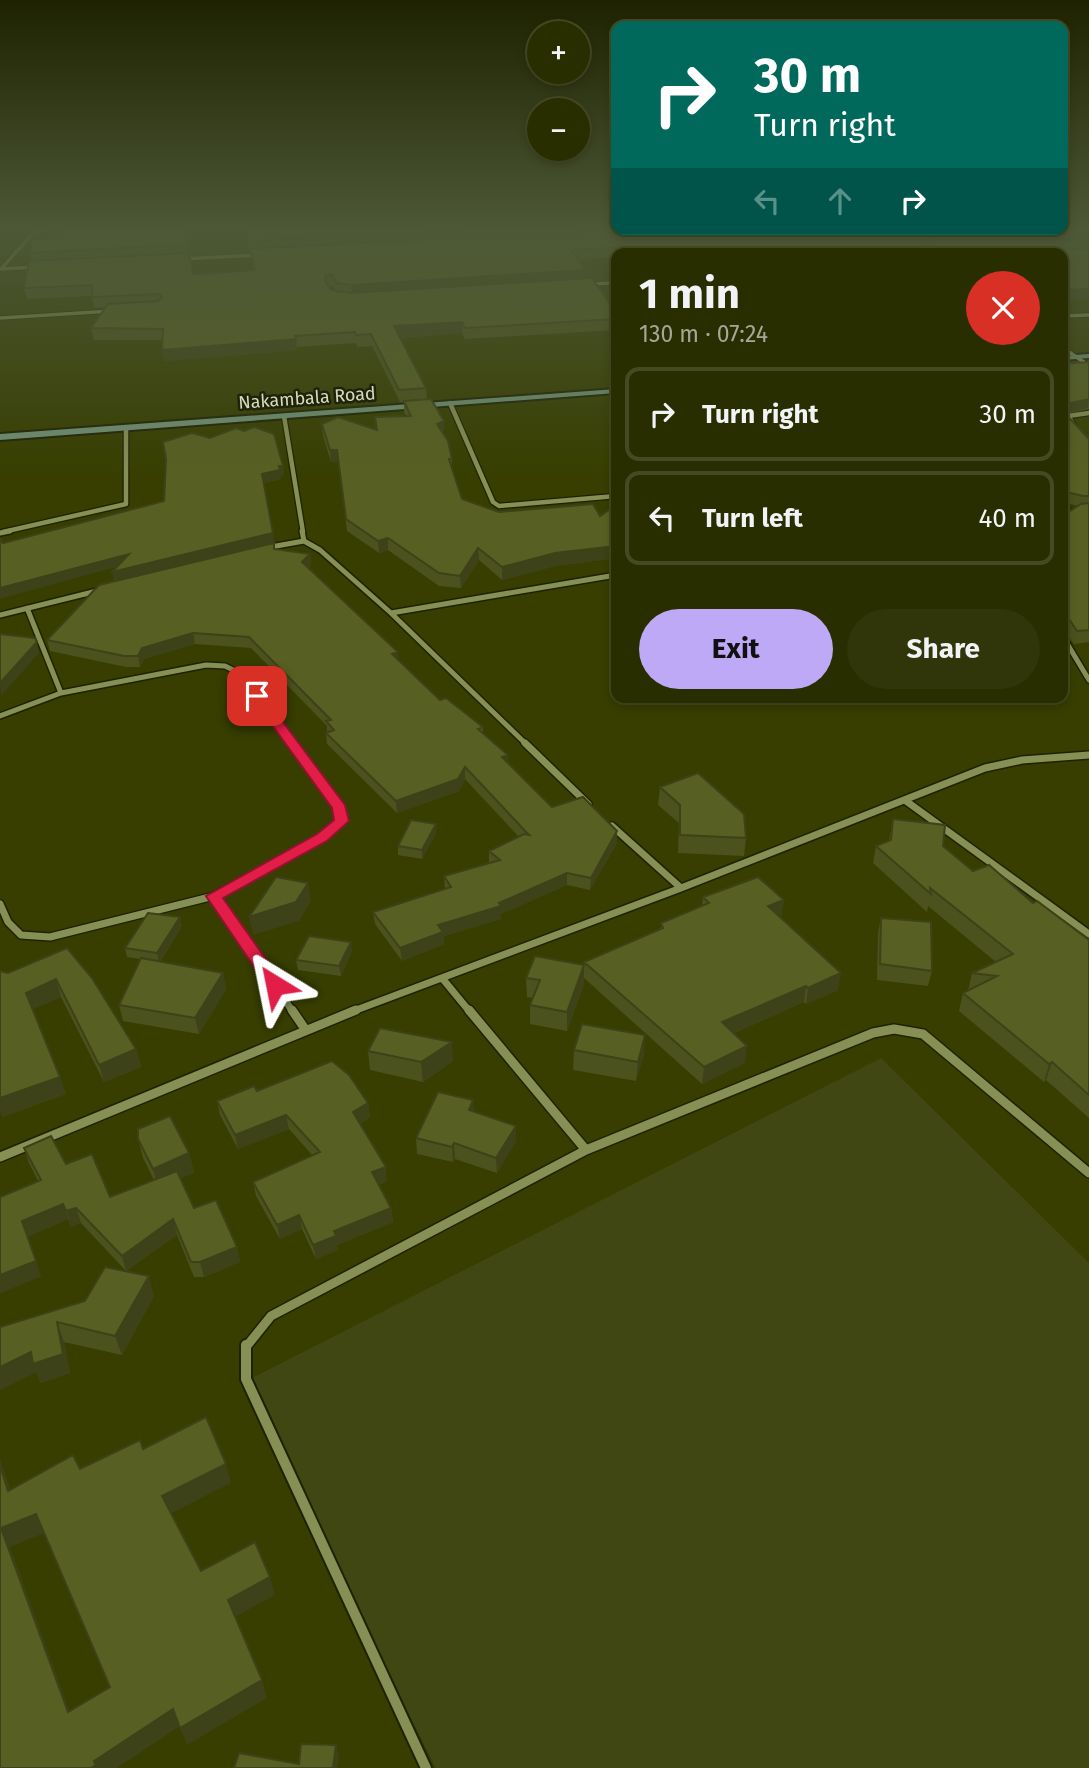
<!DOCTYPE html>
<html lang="en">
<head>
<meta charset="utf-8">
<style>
	body { margin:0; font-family:"Fira Sans",sans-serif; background:#31360a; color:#f1f3f6; height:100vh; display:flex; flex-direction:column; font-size:26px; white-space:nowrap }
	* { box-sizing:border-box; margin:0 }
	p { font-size:23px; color:#a5a899 }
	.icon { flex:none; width:38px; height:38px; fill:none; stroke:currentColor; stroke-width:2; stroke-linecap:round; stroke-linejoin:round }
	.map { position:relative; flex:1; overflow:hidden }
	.sheet { position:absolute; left:611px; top:248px; width:457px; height:455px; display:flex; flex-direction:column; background:#292e00; border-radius:14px; box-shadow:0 4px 10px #0003,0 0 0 2px #454a22 }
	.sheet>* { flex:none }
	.hud { position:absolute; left:611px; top:21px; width:457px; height:214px; border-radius:14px; box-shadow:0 4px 10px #0003,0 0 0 2px #454a22; background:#00695c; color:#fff; overflow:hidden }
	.controls { position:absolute; left:527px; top:21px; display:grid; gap:14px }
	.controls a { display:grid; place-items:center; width:63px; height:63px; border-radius:50%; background:#292e00; box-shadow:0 4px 10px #0003,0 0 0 2px #454a22; font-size:35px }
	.pin { position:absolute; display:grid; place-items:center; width:60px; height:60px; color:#fff; margin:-30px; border-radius:14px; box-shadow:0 4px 10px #0006 }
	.me { position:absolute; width:77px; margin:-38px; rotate:325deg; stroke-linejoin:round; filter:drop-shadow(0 0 5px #0008) }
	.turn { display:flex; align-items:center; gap:24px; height:147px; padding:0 28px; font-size:32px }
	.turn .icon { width:91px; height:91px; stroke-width:2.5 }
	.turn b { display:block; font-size:49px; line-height:60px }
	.lanes { display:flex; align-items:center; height:66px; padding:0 28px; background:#0003; justify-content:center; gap:35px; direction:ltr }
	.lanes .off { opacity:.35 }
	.round { display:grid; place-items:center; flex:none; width:74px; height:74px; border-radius:37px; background:#31360a }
	.summary { display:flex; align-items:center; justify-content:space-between; height:119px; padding:0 28px }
	h1 { font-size:42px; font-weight:700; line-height:52px }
	.cta { display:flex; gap:14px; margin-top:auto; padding:14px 28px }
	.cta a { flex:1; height:80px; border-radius:42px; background:#bda9f5; color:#111; font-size:28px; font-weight:700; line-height:80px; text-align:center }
	.cta a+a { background:#31360a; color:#f1f3f6 }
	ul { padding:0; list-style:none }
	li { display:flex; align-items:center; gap:21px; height:94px; margin:0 14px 10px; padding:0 14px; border:4px solid #454a22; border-radius:14px }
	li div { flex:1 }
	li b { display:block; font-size:26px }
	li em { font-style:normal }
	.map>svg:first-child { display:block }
	.built { fill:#404713 }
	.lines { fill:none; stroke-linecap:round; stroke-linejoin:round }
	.street-far5-casing { stroke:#1f2305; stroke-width:5 }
	.street-far4-casing { stroke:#1f2305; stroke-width:7 }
	.street-far3-casing { stroke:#1f2305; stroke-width:8 }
	.street-far2-casing { stroke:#1f2305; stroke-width:10 }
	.street-far1-casing { stroke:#1f2305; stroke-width:12 }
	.street-casing { stroke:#1f2305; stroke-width:14 }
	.secondary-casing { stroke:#1f2305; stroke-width:4 }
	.street-far5 { stroke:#868f54; stroke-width:3.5 }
	.street-far4 { stroke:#868f54; stroke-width:4.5 }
	.street-far3 { stroke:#868f54; stroke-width:5 }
	.street-far2 { stroke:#868f54; stroke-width:7 }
	.street-far1 { stroke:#868f54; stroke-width:9 }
	.street { stroke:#868f54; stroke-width:10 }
	.secondary { fill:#719075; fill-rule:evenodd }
	.wall { fill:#4b521d; fill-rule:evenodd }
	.shaded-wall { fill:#3d4218 }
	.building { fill:#575f22; stroke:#3d4218; stroke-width:2; fill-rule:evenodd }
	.route { fill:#e11d48; stroke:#92132f; stroke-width:2 }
	.labels { text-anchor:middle; stroke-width:5; stroke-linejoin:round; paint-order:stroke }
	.far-street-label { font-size:18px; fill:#d6dbbd; stroke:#1f230a }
</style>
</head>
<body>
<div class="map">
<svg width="1089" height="1768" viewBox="0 0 1089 1768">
	<rect width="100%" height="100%" fill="#373e00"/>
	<path class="built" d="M881,1058L1089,1263V1768H436L240,1384Z"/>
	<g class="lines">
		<g class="street-far5-casing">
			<path id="street-far5" d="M181,259L260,255
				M1,269L36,267
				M1,269L34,232L53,228
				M589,284L616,283
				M1062,316L1089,315
				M0,318L112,311
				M1062,347L1085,363"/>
		</g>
		<g class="street-far4-casing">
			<path id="street-far4" d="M1083,362L1089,366
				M450,403L493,502L499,506L616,496
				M284,416L303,532
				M1073,424L1068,416L1089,413
				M1062,512L1089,511
				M3,532L126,504V428"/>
		</g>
		<g class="street-far3-casing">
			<path id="street-far3" d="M0,533L10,531
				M304,541L320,550L391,613L527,745
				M265,548L304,541L302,531
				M27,608L61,693
				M391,613L616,575
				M0,615L101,590
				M1062,635L1089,680
				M0,716L61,693L206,665L225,666L241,674L293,745"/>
		</g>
		<g class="street-far2-casing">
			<path id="street-far2" d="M525,743L588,804
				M906,801L1089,934
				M612,826L681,888
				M214,896L293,1012
				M0,904L8,922L21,935L50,937L214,896L322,838L342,821L340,808L292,743
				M442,978L470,1012
				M351,1012L681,888L985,768L1022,760L1089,755"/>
		</g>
		<g class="street-far1-casing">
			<path id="street-far1" d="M292,1010L305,1029
				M469,1010L586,1150
				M0,1157L356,1010
				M246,1347L271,1316L586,1150L873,1033L894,1029L923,1034L1089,1173"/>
		</g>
		<g class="street-casing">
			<path id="street" d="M246,1345V1379L426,1768"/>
		</g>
		<g class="secondary-casing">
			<path id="secondary" d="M1089,354V358L1062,360V356Z
				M616,389V393L0,440V434Z"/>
		</g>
		<use href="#street-far5" class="street-far5"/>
		<use href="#street-far4" class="street-far4"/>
		<use href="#street-far3" class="street-far3"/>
		<use href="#street-far2" class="street-far2"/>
		<use href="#street-far1" class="street-far1"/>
		<use href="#street" class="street"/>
		<use href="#secondary" class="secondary"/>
	</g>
	<path class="wall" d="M60,228H616V229H1062L1089,228V299L1062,301V254H616V257L578,260L586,270V279L616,312V330L465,339L462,333L399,338L426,388L427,399L444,432L443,433L452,459V470L462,499L499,512L600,516L616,505V558L555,566L502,580L479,560L461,588L439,586L388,550L379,553L347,531L338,461L331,462L323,436L322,424L376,430L406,416L404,412V402H400L372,346L357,347L356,343L297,347V350L164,361L162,350L163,340H94L91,328L106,307L94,308L92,296L27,299L24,288L32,261L30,253L55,237L59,232ZM244,234L249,251H250L254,270L193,274L187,238ZM328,286H333L336,291L331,290Z
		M1089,363V409L1065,414L1089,439V642L1074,644L1065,631L1062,645V516L1078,506L1062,502V364Z
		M166,459L284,475H281V479L264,483L273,533L274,549L310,554L311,565L308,568L399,660L440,700L483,727V733L508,755V763L552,807L617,843L590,890L567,885L501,914V919L444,936V944L402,961L375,924L373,912L445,889L444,876L489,863V851L519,837L465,779L459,791L397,813L327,744L326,733L327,732V726L251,648L195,644L144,659L140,667H126L50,651L47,640L114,581L117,567L3,543L164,501Z
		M660,787L746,838L744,856L678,853L679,823L658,805Z
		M893,819L943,846L973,871L1033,903L1089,940V1118L1046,1080L1044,1082L959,1011L963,993L968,991L972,973L996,962L928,906L927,912L873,863L876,846L889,841Z
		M436,833L422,859L398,855V846Z
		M703,897L784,900L781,916L780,917L838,990L806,1004L804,1002L734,1033L745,1063L702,1084L584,978V984L567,1031L530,1024V1005L533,998L527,997L526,978L584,965V962L661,929V923L702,906Z
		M881,918L932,971L928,986L877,980L878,933Z
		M182,926L160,962L223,973L226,989L199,1034L123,1021L119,1005L140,959L127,957L125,948Z
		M67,948L136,1049L141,1067L104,1082L61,997L33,1009L66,1094L2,1117L8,973Z
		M352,951L341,976L298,970L296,960Z
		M574,1050L644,1054L636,1081L573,1070Z
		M368,1051L453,1061L423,1082L370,1070Z
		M257,1091L368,1103L370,1117L360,1124L387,1181L379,1185L391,1208L393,1222L337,1245L338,1250L316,1259L302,1229L280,1239L256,1196L253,1182L313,1156L289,1129L238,1149L220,1115L217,1101Z
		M474,1112L516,1126V1141L497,1173L455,1159L453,1162L417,1154L416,1138Z
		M138,1139L189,1153L194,1173L180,1178L194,1208L237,1247L240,1262L204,1277H194L177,1235L126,1271L81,1223L71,1227L68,1219L27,1237L41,1276L0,1293V1197L38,1181L29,1163L24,1148L66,1164L110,1197L154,1180L143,1158Z
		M154,1296L122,1355L64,1342L70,1373L41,1383L36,1372L0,1390V1327Z"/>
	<path class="shaded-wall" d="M185,228H244V234L186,238Z
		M586,270V281L352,296L351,285Z
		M1089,289V299L1062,301V290Z
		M462,322V333L394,338V326Z
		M296,339L297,350L164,361L162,350Z
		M1089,399L1088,408L1062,414V405Z
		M444,421V432L437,435V424Z
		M330,450H337L338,461L331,462Z
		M279,466H283L284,475H281V479L263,483L262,474Z
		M273,533L274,543L114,582L112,572Z
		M388,538V550L379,553L378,541Z
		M616,546V558L555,566L502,580V567L555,553Z
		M478,548L479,560L461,588L460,576Z
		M129,554L131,563L0,599V588Z
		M310,554L311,565L303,573L302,562Z
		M1065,632L1062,645V633Z
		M193,633L195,644L144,659L140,667L138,656L142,648Z
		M37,642L39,653L1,696L0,683Z
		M398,652L399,663L392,654Z
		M508,755V767L502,757Z
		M465,767V779L459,791L397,813L396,801Z
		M436,824V833L422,859V850Z
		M617,831V843L590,890L591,878Z
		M567,873V885L501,914V919L444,936V944L402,961L400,948L438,925L499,903Z
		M308,883L311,901L299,921L253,935L249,917Z
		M784,900L781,916L766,922L768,906Z
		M180,917L182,926L159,963L157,953Z
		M351,942L352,951L341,976L339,966Z
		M584,965V984L567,1031V1012Z
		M223,973L226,989L199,1034L195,1018Z
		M841,973L838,990L806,1004L808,988Z
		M56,979L61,997L31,1010L26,993Z
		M806,986L804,1002L720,1039L722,1022Z
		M645,1035L644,1054L636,1081L638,1062Z
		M452,1042L453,1061L423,1082L421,1062Z
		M747,1046L745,1063L702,1084L704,1067Z
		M136,1049L141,1067L104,1082L99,1065Z
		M1052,1062L1046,1080L1044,1082L1049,1064Z
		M60,1077L66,1094L2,1117L0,1112V1098Z
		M473,1100L474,1115L469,1110Z
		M368,1103L370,1117L355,1127L353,1112Z
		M286,1115L289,1129L238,1149L235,1135Z
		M516,1126V1141L497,1173L496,1158Z
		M454,1143L455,1159L453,1162L452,1147Z
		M189,1153L194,1173L158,1188L153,1169Z
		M386,1167L387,1181L374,1187L372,1172Z
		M63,1204L68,1219L27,1237L22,1221Z
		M76,1208L81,1223L71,1227L66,1211Z
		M391,1208L393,1222L337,1245L338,1250L316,1259L313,1245L334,1231Z
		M299,1215L302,1229L280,1239L277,1225Z
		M173,1219L177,1235L126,1271L122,1256Z
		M237,1247L240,1262L204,1277L200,1262Z
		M36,1261L41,1276L0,1293V1275Z
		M149,1276L154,1296L122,1355L115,1336Z
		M57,1322L64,1342L70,1373L41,1383L36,1372L0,1390V1367Z
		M0,1458L17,1510L8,1491L0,1465Z
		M226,1464L231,1483L168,1515L162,1496Z
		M36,1514L44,1533L10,1547L76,1729L68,1712L1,1528Z
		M270,1577L275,1595L233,1618L228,1600Z
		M262,1680L267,1698L187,1745L180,1728Z
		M173,1709L180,1726L117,1768H91L94,1761Z
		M336,1745L339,1757L337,1768H333Z"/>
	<path class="building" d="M60,228H185L188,244L30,253L32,239L55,237L56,233L59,232Z
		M244,228H489L248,241Z
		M1062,228H1089V240H1064L1060,244L1064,249L1089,248V289L1062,290V254H631L625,247L571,250L586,270L351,285L337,283L332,275H326L325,280L331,290L351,293L592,278L616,312V319L465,328L462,322L394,326L426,388L399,390L371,334L356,335L355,332L295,336L296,339L162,350L163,329L91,328L108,304L158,301L162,297L160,294L92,297V285L24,288L29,261L189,253L193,274H201L255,270L250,249L628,229H903L928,247H934L933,240L918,229H1062Z
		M1088,362L1089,363V399L1062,405V364Z
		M431,399L444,421L437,424L448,441L452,459H449L462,499L499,512L593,504L600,516L616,505V546L555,553L502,567L478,548L460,576L439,573L388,538L378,541L346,519L337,450H330L322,424L338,417L377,430L375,417L411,416L404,401Z
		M1062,410L1089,439V496H1083L1062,491Z
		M254,427L274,434L283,466H279L280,470L262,474L273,533L112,572L129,554L0,588V539L3,543L164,501L166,459L163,442L192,433L210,438L236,428L244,431Z
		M1089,503V630L1077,631L1069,619L1064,617L1062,620V516L1081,504Z
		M274,543V549L310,554L302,562L398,652L392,654L440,700L446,698L483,727L478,729L508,755L502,757L552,807L583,797L617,831L591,878L567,873L499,903L501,906L438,925L443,932L400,948L373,912L451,887L444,876L500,860L489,851L524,834L529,835L465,767L458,779L396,801L326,733L334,730L326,721L331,720L249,637L193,633L142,648L138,656H124L47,640L99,585Z
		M0,634L35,638L37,642L0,683Z
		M698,773L744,814L746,838L680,835V805L660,787Z
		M893,819L945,825L943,846L973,871L989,865L1033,903L1037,901L1089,940V1095L1052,1062L1049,1064L963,993L997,976L972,973L1013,954L930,888L931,894L876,846L891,840Z
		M411,820L436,824L422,850L398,846Z
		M276,877L308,883L296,902L249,917Z
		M758,877L784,900L768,906L841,973L808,988L806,986L722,1022L747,1046L704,1067L584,962L663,928L661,923L709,903L703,897Z
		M148,913L180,917L157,953L125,948Z
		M881,918L931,922L932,971L880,964Z
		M309,936L351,942L339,966L296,960Z
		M67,948L92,978L136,1049L99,1065L56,979L26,993L60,1077L0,1098V971L8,973Z
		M535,956L584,965L567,1012L530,1005L540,980L526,978Z
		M141,958L223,973L195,1018L119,1005Z
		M582,1024L645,1035L638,1062L574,1050Z
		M380,1028L452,1042L421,1062L368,1051Z
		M332,1061L349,1075L368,1103L353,1112L386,1167L372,1172L391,1208L334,1231L336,1236L313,1245L299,1215L277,1225L253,1182L320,1152L286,1115L235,1135L217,1101L254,1086L257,1091Z
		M438,1092L473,1100L469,1110L516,1126L496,1158L454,1143L452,1147L416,1138Z
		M170,1116L189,1153L153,1169L138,1139V1129Z
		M51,1136L66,1164L92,1154L110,1197L177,1171L194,1208L216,1200L237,1247L200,1262H191L173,1219L122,1256L76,1208L66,1211L63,1204L22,1221L36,1261L0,1275V1197L41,1180L24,1148Z
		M105,1267L149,1276L115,1336L57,1322L63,1354L33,1364L31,1352L0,1367V1327L85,1301Z
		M206,1417L226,1464L162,1496L201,1571L255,1542L270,1577L228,1600L262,1680L180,1728L173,1709L94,1761L96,1765L91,1768H0V1465L8,1491L73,1455L80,1469L140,1440L143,1449ZM36,1514L110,1687L68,1712L1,1528Z
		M301,1744L336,1745L333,1768H234L239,1753L299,1764Z"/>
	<linearGradient id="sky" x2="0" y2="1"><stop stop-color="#1e2200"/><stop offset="0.48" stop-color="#4d5837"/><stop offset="1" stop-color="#4d5837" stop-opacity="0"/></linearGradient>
	<rect width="1089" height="476" fill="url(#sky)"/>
	<path class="route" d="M257,692L262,694L345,805L349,821L327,841L223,898L284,985L275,991L269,989L206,896L317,834L334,820L332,808L251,696Z"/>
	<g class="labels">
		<g class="far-street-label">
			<text transform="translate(307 398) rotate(-4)" y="6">Nakambala Road</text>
		</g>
	</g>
</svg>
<div class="controls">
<a>+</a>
<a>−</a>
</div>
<div class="pin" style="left:257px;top:696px;background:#d93025"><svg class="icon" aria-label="arrive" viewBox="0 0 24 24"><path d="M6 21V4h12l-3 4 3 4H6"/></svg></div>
<svg class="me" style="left:275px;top:985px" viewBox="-20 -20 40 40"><path d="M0-17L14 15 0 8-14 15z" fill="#e11d48" stroke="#fff" stroke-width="4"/></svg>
<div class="hud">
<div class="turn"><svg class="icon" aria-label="right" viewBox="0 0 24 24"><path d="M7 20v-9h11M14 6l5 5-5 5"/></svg><div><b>30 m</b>Turn right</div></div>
<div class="lanes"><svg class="icon off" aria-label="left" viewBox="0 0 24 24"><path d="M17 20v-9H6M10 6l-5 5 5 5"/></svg><svg class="icon off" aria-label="ahead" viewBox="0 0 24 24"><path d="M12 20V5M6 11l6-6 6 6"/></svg><svg class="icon" aria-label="right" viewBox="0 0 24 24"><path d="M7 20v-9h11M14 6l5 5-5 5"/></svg></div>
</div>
<section class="sheet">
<div class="summary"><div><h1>1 min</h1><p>130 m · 07:24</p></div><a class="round" style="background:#d93025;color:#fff"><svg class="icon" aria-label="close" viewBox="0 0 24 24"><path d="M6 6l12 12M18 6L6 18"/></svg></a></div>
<ul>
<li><svg class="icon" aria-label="right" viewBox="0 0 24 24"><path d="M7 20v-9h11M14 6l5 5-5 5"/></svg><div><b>Turn right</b></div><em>30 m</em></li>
<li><svg class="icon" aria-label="left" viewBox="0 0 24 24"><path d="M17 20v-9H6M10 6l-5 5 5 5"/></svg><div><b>Turn left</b></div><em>40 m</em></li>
</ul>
<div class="cta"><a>Exit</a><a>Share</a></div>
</section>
</div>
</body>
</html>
